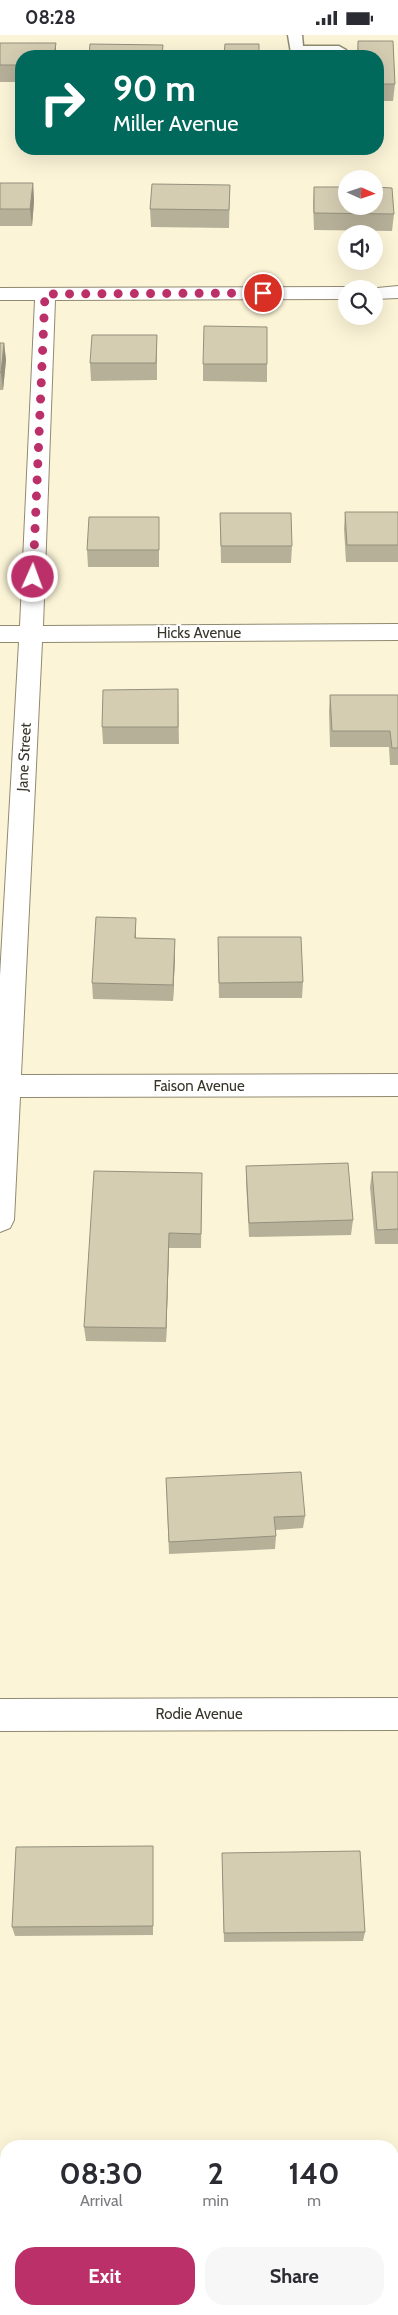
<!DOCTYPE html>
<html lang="en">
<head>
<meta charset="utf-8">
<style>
	body { margin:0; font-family:Cabin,sans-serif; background:#f7f7f7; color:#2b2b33; height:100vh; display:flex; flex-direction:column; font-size:19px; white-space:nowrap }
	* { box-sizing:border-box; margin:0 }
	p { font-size:16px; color:#7c7c81 }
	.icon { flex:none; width:28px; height:28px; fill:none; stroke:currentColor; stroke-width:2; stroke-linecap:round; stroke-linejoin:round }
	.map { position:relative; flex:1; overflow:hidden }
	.drawer { position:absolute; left:0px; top:2105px; width:399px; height:175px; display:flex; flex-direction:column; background:#fff; border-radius:20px 20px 0 0; box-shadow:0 5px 20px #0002 }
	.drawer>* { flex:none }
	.banner { position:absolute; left:15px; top:15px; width:369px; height:105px; border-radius:20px; box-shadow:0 5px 20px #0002; background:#00695c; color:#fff; overflow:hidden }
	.needle { width:32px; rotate:93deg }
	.tools { position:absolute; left:338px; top:135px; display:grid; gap:10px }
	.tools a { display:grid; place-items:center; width:45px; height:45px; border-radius:50%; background:#fff; box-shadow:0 5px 20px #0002; font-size:25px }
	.pin { position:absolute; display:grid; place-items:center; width:42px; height:42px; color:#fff; margin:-21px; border:2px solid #fff; border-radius:50%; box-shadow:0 1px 5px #0007 }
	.me { position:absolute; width:55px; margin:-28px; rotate:2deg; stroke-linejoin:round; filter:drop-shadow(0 0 4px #0008) }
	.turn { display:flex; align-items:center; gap:18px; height:105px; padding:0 15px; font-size:22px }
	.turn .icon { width:65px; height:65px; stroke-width:2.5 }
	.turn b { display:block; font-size:35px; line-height:42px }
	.eta { display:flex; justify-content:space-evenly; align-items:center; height:85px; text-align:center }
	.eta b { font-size:30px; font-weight:700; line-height:35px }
	.primary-button { display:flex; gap:10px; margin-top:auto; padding:10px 15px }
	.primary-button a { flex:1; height:58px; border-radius:20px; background:#bb3069; color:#fff; font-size:20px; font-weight:700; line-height:58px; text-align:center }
	.primary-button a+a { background:#f7f7f7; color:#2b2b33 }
	.status { display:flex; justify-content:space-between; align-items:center; height:35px; padding:0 25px; background:#fff; direction:ltr }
	.status svg { height:14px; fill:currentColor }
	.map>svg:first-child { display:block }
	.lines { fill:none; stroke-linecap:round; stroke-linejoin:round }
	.service-casing { stroke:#918a71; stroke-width:3 }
	.minor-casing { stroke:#918a71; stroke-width:2 }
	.service { fill:#fff; fill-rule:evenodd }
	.minor { fill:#fff; fill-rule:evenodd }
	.wall { fill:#b6b099 }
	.shaded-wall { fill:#94907d }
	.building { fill:#d4cdb2; stroke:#94907d }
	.route { stroke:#bb3069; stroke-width:9; stroke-dasharray:0 16.2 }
	.labels { text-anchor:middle; stroke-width:4.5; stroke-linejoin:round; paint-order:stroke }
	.street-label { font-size:15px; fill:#38352a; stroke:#fff }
</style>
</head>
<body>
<div class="status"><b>08:28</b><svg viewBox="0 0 49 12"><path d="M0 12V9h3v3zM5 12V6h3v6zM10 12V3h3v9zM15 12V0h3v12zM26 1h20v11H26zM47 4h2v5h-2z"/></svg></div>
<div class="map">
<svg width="398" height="2280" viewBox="0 0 398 2280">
	<rect width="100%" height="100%" fill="#fbf4d7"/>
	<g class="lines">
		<g class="service-casing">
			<path id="service" d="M288,0H302L303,11H339L346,15L339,19L291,18Z"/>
		</g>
		<g class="minor-casing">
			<path id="minor" d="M398,251V263L374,264V254H367Z
				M346,252L353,254H346V264L55,265L43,591L398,589V605L42,607L21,1040L398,1039V1061L20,1062L14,1185L10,1193L0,1197V941L19,607H0V591H20L35,265H0V253Z
				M398,1663V1695L0,1696V1664Z"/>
		</g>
		<use href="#service" class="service"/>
		<use href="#minor" class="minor"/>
	</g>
	<path class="wall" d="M358,6H393L395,49L393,66H378V21H357Z
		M0,8H56V21H21V47H0Z
		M0,148H33L34,166L32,191H0Z
		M230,150L229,193L151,192L150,174Z
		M314,152L394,179L392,196L314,195L313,169Z
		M157,300V345L91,346L90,328Z
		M0,308H4L6,325L3,355H0Z
		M203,329H267V347L203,346Z
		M345,477H398V527H346L344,494Z
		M220,478L292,511L291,528H221Z
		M159,482V532H88L87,515Z
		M178,654L179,709H103L102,692Z
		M330,660H398V730H390L389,712H330L329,676Z
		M136,899V903L175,904V920L173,966L93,964L92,948Z
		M218,902L303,947L302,963H219Z
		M246,1131L353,1185L351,1200L249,1202L246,1146Z
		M372,1137H398V1209H375L370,1152Z
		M202,1152L201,1213H169L166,1307L86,1306L84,1292Z
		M166,1443L305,1481L303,1493L276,1495V1501L275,1514L169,1519Z
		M153,1811V1900L15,1901L12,1892Z
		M222,1818L365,1897L363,1906L224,1907Z"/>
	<path class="shaded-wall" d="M56,8V21H54Z
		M33,148L34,166L32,191L30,174Z
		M4,308L6,325L3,355L1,338Z
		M136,883V899L135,919V903Z
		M175,904V920L173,966V950Z
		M169,1198V1213L166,1307V1293Z"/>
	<path class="building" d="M358,6H393L395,49H378V21H358Z
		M0,8H56L54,21H21V30H0Z
		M90,9L163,10L162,21H89Z
		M225,9H259V21H224Z
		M0,148H33L30,174H0Z
		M152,149L230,150L229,175L150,174Z
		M314,152H346V171H374V152L392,153L394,179L314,178Z
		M204,291L267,292V329H203Z
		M92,300H157L156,328H90Z
		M0,308H4L1,338L0,337Z
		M345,477H398V510H347Z
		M220,478H291L292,511H221Z
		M89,482H159V515H87Z
		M178,654V692H102L103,655Z
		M330,660H398V713H392L390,696H332Z
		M96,882L136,883L135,903L175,904L173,950L92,948Z
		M218,902H301L303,947L219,948Z
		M348,1128L353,1185L249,1188L246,1131Z
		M94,1136L202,1138L201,1199L169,1198L166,1293L84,1292Z
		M372,1137H398V1194L377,1195Z
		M301,1437L305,1481L274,1482L276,1501L169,1507L166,1443Z
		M153,1811V1891L12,1892L16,1812Z
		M360,1816L365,1897L224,1898L222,1818Z"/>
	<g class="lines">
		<path class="route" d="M33,542L45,259L263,258"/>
	</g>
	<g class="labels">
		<g class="street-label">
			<text x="199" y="603">Hicks Avenue</text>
			<text transform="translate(24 722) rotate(-87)" y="5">Jane Street</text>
			<text x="199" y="1056">Faison Avenue</text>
			<text x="199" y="1684">Rodie Avenue</text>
		</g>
	</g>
</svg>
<div class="tools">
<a><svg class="needle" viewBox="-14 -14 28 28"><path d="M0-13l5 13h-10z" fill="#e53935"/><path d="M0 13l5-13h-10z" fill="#7c7c81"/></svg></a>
<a><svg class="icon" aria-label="sound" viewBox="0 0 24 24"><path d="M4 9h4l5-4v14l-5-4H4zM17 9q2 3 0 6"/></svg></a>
<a><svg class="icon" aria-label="search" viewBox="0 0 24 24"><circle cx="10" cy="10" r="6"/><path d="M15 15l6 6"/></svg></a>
</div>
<div class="pin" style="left:263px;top:258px;background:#d93025"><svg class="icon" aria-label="arrive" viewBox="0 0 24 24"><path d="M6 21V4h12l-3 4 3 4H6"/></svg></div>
<svg class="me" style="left:33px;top:542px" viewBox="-20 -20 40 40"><circle r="17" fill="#bb3069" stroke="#fff" stroke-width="3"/><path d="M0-11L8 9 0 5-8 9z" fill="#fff"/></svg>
<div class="banner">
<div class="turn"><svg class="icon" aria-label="right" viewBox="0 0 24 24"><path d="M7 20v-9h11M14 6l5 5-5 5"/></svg><div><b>90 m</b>Miller Avenue</div></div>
</div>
<section class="drawer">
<div class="eta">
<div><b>08:30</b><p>Arrival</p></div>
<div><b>2</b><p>min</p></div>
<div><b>140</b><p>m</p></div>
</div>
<div class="primary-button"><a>Exit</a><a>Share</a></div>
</section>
</div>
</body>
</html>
